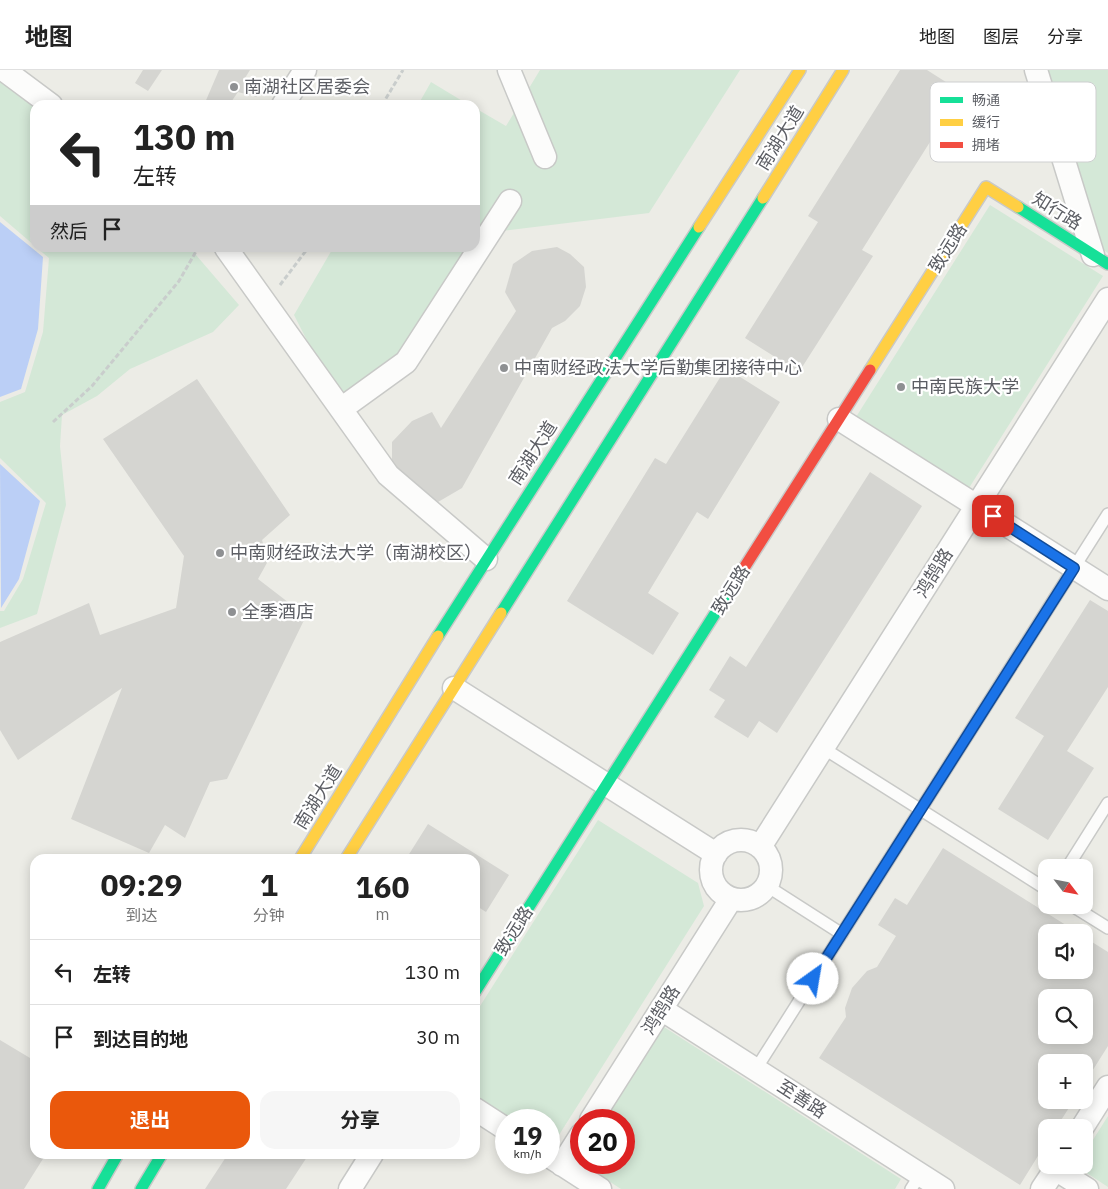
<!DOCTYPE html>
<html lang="zh">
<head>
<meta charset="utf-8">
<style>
	body { margin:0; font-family:"IBM Plex Sans","Noto Sans SC",sans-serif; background:#f6f6f6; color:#222; height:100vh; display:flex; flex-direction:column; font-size:19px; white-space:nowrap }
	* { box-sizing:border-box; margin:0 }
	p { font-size:16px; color:#767676 }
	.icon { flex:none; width:28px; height:28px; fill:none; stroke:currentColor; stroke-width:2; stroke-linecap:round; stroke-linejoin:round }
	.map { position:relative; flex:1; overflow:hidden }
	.drawer { position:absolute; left:30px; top:784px; width:450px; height:305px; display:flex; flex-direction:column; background:#fff; border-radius:15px; box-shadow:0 2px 12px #0003 }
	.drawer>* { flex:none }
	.guide { position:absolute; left:30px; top:30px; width:450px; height:152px; border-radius:15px; box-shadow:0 2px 12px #0003; background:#fff; color:#222; overflow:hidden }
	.needle { width:32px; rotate:122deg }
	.controls { position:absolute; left:1038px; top:789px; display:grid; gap:10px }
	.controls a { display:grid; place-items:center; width:55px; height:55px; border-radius:10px; background:#fff; box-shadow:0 2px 12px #0003; font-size:25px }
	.speed { position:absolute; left:495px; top:1039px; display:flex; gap:10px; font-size:25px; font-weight:700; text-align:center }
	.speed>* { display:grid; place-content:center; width:65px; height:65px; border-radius:50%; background:#fff; box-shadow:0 2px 12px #0003; line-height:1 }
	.speed small { font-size:12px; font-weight:400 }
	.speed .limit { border:8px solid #d22; background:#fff; color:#111 }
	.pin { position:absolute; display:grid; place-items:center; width:42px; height:42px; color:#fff; margin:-21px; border-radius:10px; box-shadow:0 2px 8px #0006 }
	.me { position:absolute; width:55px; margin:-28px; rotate:32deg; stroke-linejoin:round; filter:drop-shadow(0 0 4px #0008) }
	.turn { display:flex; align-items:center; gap:18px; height:105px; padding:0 20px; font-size:22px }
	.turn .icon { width:65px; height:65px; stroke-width:2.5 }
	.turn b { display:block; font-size:35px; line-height:42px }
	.then { display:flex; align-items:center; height:48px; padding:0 20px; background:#0003; gap:10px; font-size:19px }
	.eta { display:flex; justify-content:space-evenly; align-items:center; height:85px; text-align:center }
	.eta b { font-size:30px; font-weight:700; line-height:35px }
	.primary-button { display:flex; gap:10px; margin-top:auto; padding:10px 20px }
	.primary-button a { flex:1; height:58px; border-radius:15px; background:#ea580c; color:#fff; font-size:20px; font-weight:700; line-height:58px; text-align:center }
	.primary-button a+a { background:#f6f6f6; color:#222 }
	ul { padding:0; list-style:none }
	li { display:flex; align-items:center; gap:15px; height:65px; padding:0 20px; border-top:1px solid #e0e0e0 }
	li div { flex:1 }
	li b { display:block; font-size:19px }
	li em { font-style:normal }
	header { display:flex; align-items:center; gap:30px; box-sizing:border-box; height:70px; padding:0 25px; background:#fff; border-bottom:1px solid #e0e0e0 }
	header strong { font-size:24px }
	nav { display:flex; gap:28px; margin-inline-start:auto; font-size:18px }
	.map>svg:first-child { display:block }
	.green { fill:#d4e8d7 }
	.water { fill:#bbcff6 }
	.building { fill:#d5d5d1; fill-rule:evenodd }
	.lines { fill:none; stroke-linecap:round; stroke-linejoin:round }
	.lane-casing { stroke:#c8c9c7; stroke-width:14 }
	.street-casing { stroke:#c8c9c7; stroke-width:25 }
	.fast-casing { stroke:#c9c9c8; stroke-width:14 }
	.slow-casing { stroke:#c9c9c8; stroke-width:14 }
	.jam-casing { stroke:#c9c9c8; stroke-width:14 }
	.path { stroke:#c9cdcc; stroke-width:3; stroke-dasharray:5 2.5; stroke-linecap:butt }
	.lane { stroke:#fcfcfb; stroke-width:11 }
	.street { stroke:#fcfcfb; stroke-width:22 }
	.fast { stroke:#16e098; stroke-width:11 }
	.slow { stroke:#ffcf43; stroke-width:11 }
	.jam { stroke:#f24e42; stroke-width:11 }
	.route-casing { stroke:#114b97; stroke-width:12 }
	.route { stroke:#1a73e8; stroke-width:9 }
	.poi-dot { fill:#8e9092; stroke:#fff; stroke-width:2 }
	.labels { text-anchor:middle; stroke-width:4.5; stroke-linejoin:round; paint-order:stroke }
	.poi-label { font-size:18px; fill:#5c5e64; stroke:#fff; text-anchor:start }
	.street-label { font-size:18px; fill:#5c5e64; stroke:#fff }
	.key { fill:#fff; stroke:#cecfd0; stroke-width:1 }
	.key-label { font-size:14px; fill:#5c5e64 }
</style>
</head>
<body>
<header>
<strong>地图</strong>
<nav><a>地图</a><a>图层</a><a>分享</a></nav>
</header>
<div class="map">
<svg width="1108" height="1119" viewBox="0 0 1108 1119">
	<rect width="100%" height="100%" fill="#ecece6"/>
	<path class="green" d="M540,0H740L649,143L477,164L475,167V38L506,56Z
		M1046,0H1108V183L1102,179Z
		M0,8L35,35V176L0,146Z
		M431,12L469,35H418Z
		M990,135L1103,206L969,418L856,347Z
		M37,178H190L239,235L213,262L130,299L97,326L62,345L60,376L66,435L37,544L0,558V541H4L23,509L46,433L0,388V332L25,322L43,262L49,188Z
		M333,178H469L406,292L344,343L294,245Z
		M598,750L698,813L704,836L552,1076L549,1074V1050H511L475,1027V944Z
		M664,957L901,1109L895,1119H621L578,1091L581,1086V1092H624V1050H605Z
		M1108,1046V1117L1076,1096L1084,1095V1084Z"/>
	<path class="water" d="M0,152L43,187L38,259L21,319L0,327Z
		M0,394L40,431L19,509L1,538Z"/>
	<path class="building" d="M143,0H162L148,21L135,13Z
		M219,0H250L245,8L256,12L257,27L238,22L229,35H204Z
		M900,0H927L993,42L967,84L935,64L862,180L873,186L799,302L745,268L818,152L808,146Z
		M557,177L570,184L584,197L586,217L580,236L565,251L552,258L462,418L438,432L423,429L392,394V372L412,351L432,342L441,358L516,241L505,222L513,194L532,181Z
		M726,298L780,332L708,449L697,442L648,523L679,543L653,585L567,531L655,388L666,394Z
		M197,309L290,445L262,470L268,491L258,509L306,546L227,709L210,712L185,768L165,755L149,783L71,749L122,618L18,690L0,660V572L89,533L100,565L176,538L184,486L103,369Z
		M870,402L922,436L777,663L759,651L748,668L714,647L725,630L709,620L730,586L746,597Z
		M1090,530L1108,541V617L1067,681L1094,698L1048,770L998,739L1044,666L1015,648Z
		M428,754L509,805L486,842L475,835V789H406Z
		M943,778L1077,862H1046V900H1084V867L1108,882V976L1084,1014V992H1046V1030H1074L1056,1058H1046V1073L1020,1115L819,988L846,947L845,938L852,918L867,901L877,897L896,866L878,855L895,828L907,835ZM1046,928H1084V965H1046Z
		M0,970L35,991V1084H46L24,1119H0Z
		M228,1084H309L286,1119H205Z"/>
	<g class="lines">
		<g class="lane-casing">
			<path id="lane" d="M823,678L1046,819
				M1067,798L1108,733
				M767,816L842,864
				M1071,835L1108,858
				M756,999L1108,444
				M911,1119L920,1105"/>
		</g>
		<g class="street-casing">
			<path id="street" d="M4,0L51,35
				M509,0L545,87
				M1036,0L1093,185
				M283,35L305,0
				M226,178L388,405L486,489
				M341,339L406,292L510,131
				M839,349L1108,519
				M454,618L716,784
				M711 800a30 30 0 1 1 60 0a30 30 0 1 1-60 0Z
				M760,777L1108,229
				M661,939L943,1119
				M475,1039L506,1059
				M591,1050L731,829
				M1082,1058L1108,1017
				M549,1086L600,1119
				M562,1095L581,1065
				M1055,1099L1087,1119
				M350,1119L372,1084
				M1042,1119L1058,1095"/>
		</g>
		<g class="fast-casing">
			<path id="fast" d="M1018,137L1108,194
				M501,543L763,128
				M438,566L699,157
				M475,922L730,520
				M98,1119L118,1084
				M141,1119L162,1084"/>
		</g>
		<g class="slow-casing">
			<path id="slow" d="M763,128L843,0
				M699,157L800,0
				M870,300L986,117L1018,137
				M300,789L438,566
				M346,789L501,543"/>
		</g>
		<g class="jam-casing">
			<path id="jam" d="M730,520L870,300"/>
		</g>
		<path class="path" d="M382,35L403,0
			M280,215L308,178
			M53,352L92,316L179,211L198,178"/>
		<use href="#lane" class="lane"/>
		<use href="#street" class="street"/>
		<use href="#fast" class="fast"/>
		<use href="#slow" class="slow"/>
		<use href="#jam" class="jam"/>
	</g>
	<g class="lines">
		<g class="route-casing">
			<path id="route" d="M813,909L1074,498L993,446"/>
		</g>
		<use href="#route" class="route"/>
	</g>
	<g class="poi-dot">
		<circle cx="234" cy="17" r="5"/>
		<circle cx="504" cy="298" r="5"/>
		<circle cx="901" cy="317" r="5"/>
		<circle cx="220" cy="483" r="5"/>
		<circle cx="232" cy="542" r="5"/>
	</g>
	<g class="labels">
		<g class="poi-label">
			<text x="244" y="23">南湖社区居委会</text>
			<text x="514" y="304">中南财经政法大学后勤集团接待中心</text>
			<text x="911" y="323">中南民族大学</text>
			<text x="230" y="489">中南财经政法大学（南湖校区）</text>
			<text x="242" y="548">全季酒店</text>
		</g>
		<g class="street-label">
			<text transform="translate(780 68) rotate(-58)" y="6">南湖大道</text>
			<text transform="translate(1057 141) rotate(32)" y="6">知行路</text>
			<text transform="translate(948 178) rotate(-58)" y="6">致远路</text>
			<text transform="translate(533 383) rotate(-57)" y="6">南湖大道</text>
			<text transform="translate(934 503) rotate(-58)" y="6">鸿鹄路</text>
			<text transform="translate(731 520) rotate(-58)" y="6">致远路</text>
			<text transform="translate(318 727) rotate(-58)" y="6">南湖大道</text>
			<text transform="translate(514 861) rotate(-58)" y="6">致远路</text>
			<text transform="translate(661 940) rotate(-58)" y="6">鸿鹄路</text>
			<text transform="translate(802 1029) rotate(33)" y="6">至善路</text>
		</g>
	</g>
	<rect x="930" y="12" width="166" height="80" rx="8" class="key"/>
	<rect x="940" y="27" width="23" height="6" fill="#16e098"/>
	<rect x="940" y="49" width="23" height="7" fill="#ffcf43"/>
	<rect x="940" y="72" width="23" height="6" fill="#f24e42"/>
	<g class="key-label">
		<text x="972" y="35">畅通</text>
		<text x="972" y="57">缓行</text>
		<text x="972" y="80">拥堵</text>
	</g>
</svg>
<div class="controls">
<a><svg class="needle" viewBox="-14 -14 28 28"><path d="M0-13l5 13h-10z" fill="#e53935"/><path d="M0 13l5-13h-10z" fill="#767676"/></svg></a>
<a><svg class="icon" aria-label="sound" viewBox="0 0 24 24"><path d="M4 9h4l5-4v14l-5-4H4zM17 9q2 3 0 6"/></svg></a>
<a><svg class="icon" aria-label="search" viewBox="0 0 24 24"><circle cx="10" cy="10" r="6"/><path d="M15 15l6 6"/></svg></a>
<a>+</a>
<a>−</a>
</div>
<div class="speed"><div>19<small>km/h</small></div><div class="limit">20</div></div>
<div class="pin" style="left:993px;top:446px;background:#d93025"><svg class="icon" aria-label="arrive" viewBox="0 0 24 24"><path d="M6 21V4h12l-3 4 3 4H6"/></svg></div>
<svg class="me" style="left:813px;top:909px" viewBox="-20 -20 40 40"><circle r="19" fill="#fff"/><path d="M0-13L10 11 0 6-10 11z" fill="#1a73e8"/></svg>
<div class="guide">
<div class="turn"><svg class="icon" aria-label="left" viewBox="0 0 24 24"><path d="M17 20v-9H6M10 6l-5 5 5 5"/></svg><div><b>130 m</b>左转</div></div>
<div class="then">然后<svg class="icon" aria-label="arrive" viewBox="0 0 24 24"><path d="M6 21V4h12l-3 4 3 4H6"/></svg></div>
</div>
<section class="drawer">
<div class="eta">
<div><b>09:29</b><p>到达</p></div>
<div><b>1</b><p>分钟</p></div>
<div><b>160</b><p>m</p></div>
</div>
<ul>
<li><svg class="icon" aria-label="left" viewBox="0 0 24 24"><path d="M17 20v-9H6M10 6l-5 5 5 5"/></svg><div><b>左转</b></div><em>130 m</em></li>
<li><svg class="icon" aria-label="arrive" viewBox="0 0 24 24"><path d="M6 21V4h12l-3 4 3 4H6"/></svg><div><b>到达目的地</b></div><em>30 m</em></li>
</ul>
<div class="primary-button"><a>退出</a><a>分享</a></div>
</section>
</div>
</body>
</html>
